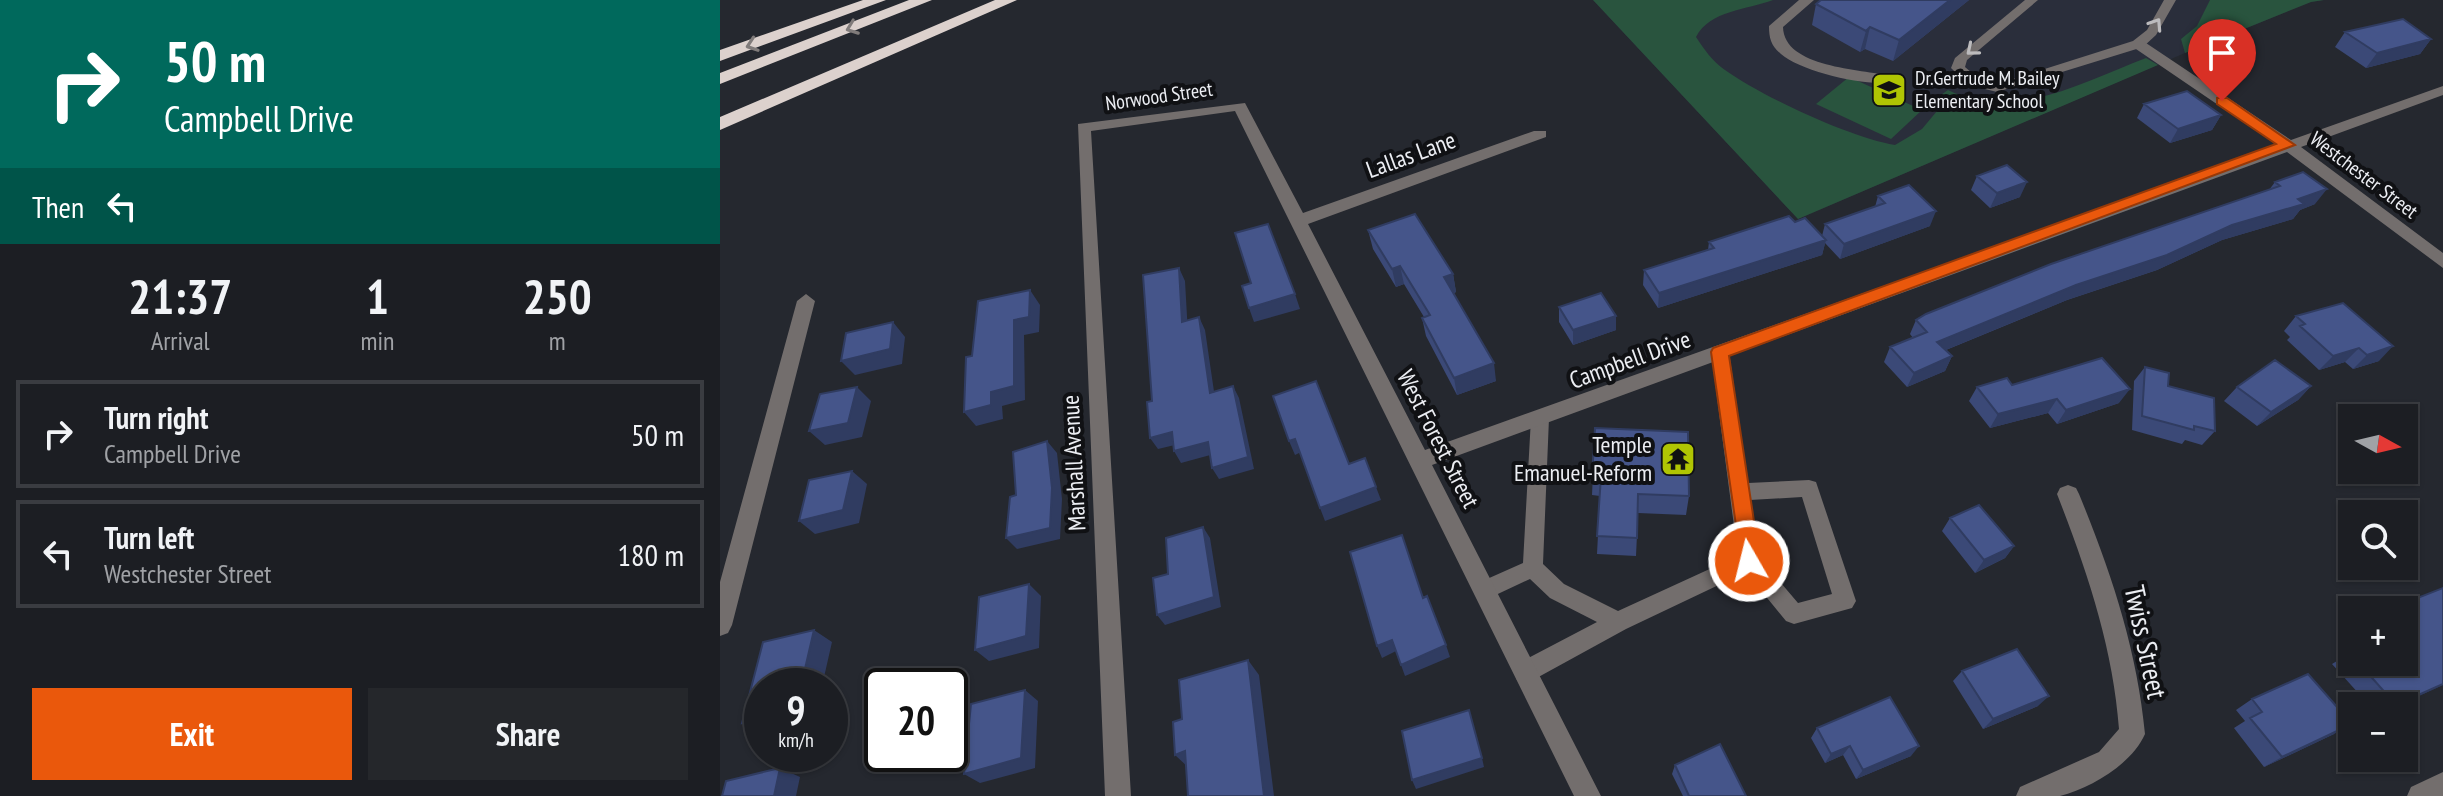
<!DOCTYPE html>
<html lang="en">
<head>
<meta charset="utf-8">
<style>
	body { margin:0; font-family:"PT Sans Narrow",sans-serif; background:#25272b; color:#f1f3f6; height:100vh; display:flex; flex-direction:column; font-size:30px; white-space:nowrap }
	* { box-sizing:border-box; margin:0 }
	p { font-size:26px; color:#a0a2a6 }
	.icon { flex:none; width:44px; height:44px; fill:none; stroke:currentColor; stroke-width:2; stroke-linecap:round; stroke-linejoin:round }
	.map { position:relative; flex:1; overflow:hidden }
	.side { display:flex; flex-direction:column; background:#1c1e23; width:720px }
	.side>* { flex:none }
	.hud { background:#00695c; color:#fff; overflow:hidden }
	.needle { width:52px; rotate:98deg }
	.tools { position:absolute; left:1618px; top:404px; display:grid; gap:16px }
	.tools a { display:grid; place-items:center; width:80px; height:80px; border-radius:0px; background:#1c1e23; box-shadow:0 2px 6px #0004,0 0 0 2px #3a3c41; font-size:40px }
	.speed { position:absolute; left:24px; top:668px; display:flex; gap:16px; font-size:40px; font-weight:700; text-align:center }
	.speed>* { display:grid; place-content:center; width:104px; height:104px; border-radius:50%; background:#1c1e23; box-shadow:0 2px 6px #0004,0 0 0 2px #3a3c41; line-height:1 }
	.speed small { font-size:20px; font-weight:400 }
	.speed .limit { border:4px solid #111; border-radius:12px; background:#fff; color:#111 }
	.pin { position:absolute; display:grid; place-items:center; width:68px; height:68px; color:#fff; margin:-82px -34px; border-radius:50% 50% 50% 0; rotate:-45deg; box-shadow:0 0 8px #0007 }
	.pin .icon { rotate:45deg }
	.me { position:absolute; width:88px; margin:-44px; rotate:352deg; stroke-linejoin:round; filter:drop-shadow(0 0 6px #0008) }
	.turn { display:flex; align-items:center; gap:28px; height:168px; padding:0 32px; font-size:36px }
	.turn .icon { width:104px; height:104px; stroke-width:2.5 }
	.turn b { display:block; font-size:56px; line-height:68px }
	.then { display:flex; align-items:center; height:76px; padding:0 32px; background:#0003; gap:16px; font-size:30px }
	.eta { display:flex; justify-content:space-evenly; align-items:center; height:136px; text-align:center }
	.eta b { font-size:48px; font-weight:700; line-height:56px }
	.cta { display:flex; gap:16px; margin-top:auto; padding:16px 32px }
	.cta a { flex:1; height:92px; border-radius:0px; background:#ea580c; color:#fff; font-size:32px; font-weight:700; line-height:92px; text-align:center }
	.cta a+a { background:#25272b; color:#f1f3f6 }
	ul { padding:0; list-style:none }
	li { display:flex; align-items:center; gap:24px; height:108px; margin:0 16px 12px; padding:0 16px; border:4px solid #3a3c41; border-radius:0px }
	li div { flex:1 }
	li b { display:block; font-size:30px }
	li em { font-style:normal }
	main { display:flex; flex:1; min-height:0 }
	.map>svg:first-child { display:block }
	.built { fill:#2a2e3b }
	.green { fill:#29543e }
	.lines { fill:none; stroke-linecap:round; stroke-linejoin:round }
	.service { fill:#736e6d; fill-rule:evenodd }
	.pedestrian { fill:#736e6d; fill-rule:evenodd }
	.minor { fill:#736e6d; fill-rule:evenodd }
	.motorway { fill:#dcd1cd; fill-rule:evenodd }
	.wall { fill:#3b4977 }
	.shaded-wall { fill:#303c61 }
	.building { fill:#45558a; stroke:#303c61; stroke-width:2 }
	.oneway { stroke:#bcbbbd }
	.oneway2 { stroke:#807b7a }
	.route { fill:#ea580c; stroke:#983908; stroke-width:2 }
	.labels { text-anchor:middle; stroke-width:8; stroke-linejoin:round; paint-order:stroke }
	.far-poi-label { font-size:20px; fill:#eceef3; stroke:#101114; text-anchor:start }
	.far-street-label { font-size:20px; fill:#eceef3; stroke:#101114 }
	.street-label { font-size:24px; fill:#eceef3; stroke:#101114 }
	.poi-label { font-size:24px; fill:#eceef3; stroke:#101114; text-anchor:end }
	.near-street-label { font-size:28px; fill:#eceef3; stroke:#101114 }
</style>
</head>
<body>
<main>
<section class="side">
<div class="hud">
<div class="turn"><svg class="icon" aria-label="right" viewBox="0 0 24 24"><path d="M7 20v-9h11M14 6l5 5-5 5"/></svg><div><b>50 m</b>Campbell Drive</div></div>
<div class="then">Then<svg class="icon" aria-label="left" viewBox="0 0 24 24"><path d="M17 20v-9H6M10 6l-5 5 5 5"/></svg></div>
</div>
<div class="eta">
<div><b>21:37</b><p>Arrival</p></div>
<div><b>1</b><p>min</p></div>
<div><b>250</b><p>m</p></div>
</div>
<ul>
<li><svg class="icon" aria-label="right" viewBox="0 0 24 24"><path d="M7 20v-9h11M14 6l5 5-5 5"/></svg><div><b>Turn right</b><p>Campbell Drive</p></div><em>50 m</em></li>
<li><svg class="icon" aria-label="left" viewBox="0 0 24 24"><path d="M17 20v-9H6M10 6l-5 5 5 5"/></svg><div><b>Turn left</b><p>Westchester Street</p></div><em>180 m</em></li>
</ul>
<div class="cta"><a>Exit</a><a>Share</a></div>
</section>
<div class="map">
<svg width="1723" height="796" viewBox="0 0 1723 796">
	<rect width="100%" height="100%" fill="#25282f"/>
	<path class="built" d="M873,0H1604L1591,2L1465,53L1078,219Z"/>
	<path class="green" d="M873,0H1053C1027,10 990,10 976,37C984,49 992,61 1005,70C1041,96 1131,138 1175,145L1202,129L1217,111L1215,99L1228,90C1293,123 1365,81 1426,58L1438,65L1078,219Z
		M1490,0H1604L1591,2L1465,53L1461,39L1477,26Z
		M1129,77L1202,110L1171,139L1096,104Z"/>
	<g class="lines">
		<path class="service" d="M1305,0H1318L1247,60L1245,67L1259,79L1277,84L1413,41L1427,30L1444,0H1456L1436,35L1423,47L1277,92L1249,85L1231,68L1235,58Z
			M1000,345L1009,352L1028,483L1089,480L1096,482L1136,601L1132,608L1074,624L1066,621L1026,572L906,629L813,680L805,683L797,680L794,672L797,664L877,622L830,598L810,579L765,600L758,597L755,590L758,583L803,563L811,418L814,413H826L829,418L823,564L844,584L898,611L1018,556L991,352ZM1082,497L1112,594L1078,603L1039,557L1030,500Z"/>
		<path class="pedestrian" d="M1079,0H1094L1063,27C1064,68 1141,69 1171,76V82C1146,87 1080,71 1061,54C1051,46 1049,38 1049,26Z"/>
		<path class="minor" d="M1413,41H1423L1571,140L1723,86V95L1581,147L1723,253V268L1567,152L712,465L881,796H854L515,111L371,131L411,796H385L358,124L525,103L583,213L814,131H826V137L588,224L705,450L1557,145L1413,47Z
			M86,294L95,301L12,625L8,633L0,636V582L77,301Z
			M1348,485L1356,488L1359,494C1391,572 1417,649 1425,734C1412,764 1371,788 1340,796C1327,796 1309,796 1296,796L1300,787L1379,752L1399,729C1393,647 1367,571 1337,494L1340,488Z
			M1723,772V796H1687L1691,787Z"/>
		<path class="motorway" d="M143,0H166L0,61V50Z
			M189,0H212L0,84V73Z
			M275,0H297L0,130V117Z"/>
	</g>
	<path class="wall" d="M1101,0H1249L1173,61L1145,49L1140,52L1092,25L1096,4Z
		M1625,32L1711,39L1700,54L1646,68L1615,47Z
		M1424,104L1501,115L1492,130L1450,143L1417,118Z
		M1257,176L1300,197L1270,208L1251,190Z
		M1555,182L1595,204L1580,210L1573,219L1502,240L1437,270L1347,300L1226,350L1232,356L1225,371L1187,387L1164,362L1170,347L1193,338L1190,334L1196,320L1549,190Z
		M1158,196L1210,226L1120,259L1105,243L1102,255L938,308L923,285L924,270L988,250L989,242L1075,222L1102,236L1105,224L1155,207Z
		M648,230L733,274L736,292L734,293L776,381L737,395L706,336L702,318L704,317L684,284L676,287L653,249Z
		M1623,303L1659,361L1633,369L1625,362L1599,370L1567,340L1570,337L1564,331L1576,316Z
		M839,307L896,316V330L853,345L839,322Z
		M1425,367L1448,386L1495,431L1482,445L1465,440L1462,444L1412,430L1414,381Z
		M1292,385L1399,403L1337,424L1328,413L1270,428L1249,401L1257,387Z
		M1591,386L1578,400L1537,426L1504,401L1517,387Z
		M875,428L969,496L966,515L918,513L916,556L877,554L880,496L872,495Z
		M1230,518L1294,546L1285,558L1255,573L1222,531Z
		M1723,588L1677,706H1650L1612,664L1632,652V662H1684V610Z
		M1242,671L1318,706L1263,729L1233,681Z
		M1532,699L1614,734L1544,767L1514,728L1525,721L1516,710Z
		M1097,728L1191,756L1136,779L1123,755L1105,763L1091,738Z
		M955,765L1026,796H963L952,774Z"/>
	<path class="shaded-wall" d="M1230,0H1249L1173,61L1179,40Z
		M1150,27L1145,49L1140,52L1146,31Z
		M1711,39L1700,54L1646,68L1657,53Z
		M1501,115L1492,130L1450,143L1458,129Z
		M1307,182L1300,197L1270,208L1277,193Z
		M1607,189L1595,204L1580,210L1573,219L1502,240L1437,270L1347,300L1211,356L1217,342L1356,285L1578,199Z
		M1216,211L1210,226L1120,259L1124,244Z
		M1106,240L1102,255L938,308L939,293Z
		M680,266L684,284L676,287L672,269Z
		M459,268L465,281L468,334L462,322Z
		M733,274L736,292L727,296L724,277Z
		M310,290L320,305L319,332L304,335L305,400L282,406L283,419L256,426L244,412Z
		M575,294L580,309L534,322L529,308Z
		M896,316V330L853,345V330Z
		M479,317L485,330L496,405L490,393Z
		M173,322L185,337L182,364L135,375L121,361Z
		M1673,346L1659,361L1633,369L1647,355Z
		M1639,348L1625,362L1599,370L1613,356Z
		M1232,356L1225,371L1187,387L1194,373Z
		M774,363L776,381L737,395L734,378Z
		M513,386L519,398L534,469L499,479L492,468Z
		M1591,386L1578,400L1537,426L1551,412Z
		M137,387L151,401L142,437L105,445L89,431Z
		M1410,389L1399,403L1337,424L1346,410Z
		M1337,399L1328,413L1270,428L1278,414Z
		M452,432L459,444L438,449L430,438Z
		M575,439L581,452L575,455L569,441Z
		M327,441L337,453L342,499L340,539L297,549L286,538Z
		M488,442L494,454L461,463L454,451Z
		M132,471L147,484L139,523L95,534L79,521Z
		M656,487L661,500L605,521L600,508Z
		M483,527L490,538L501,607L445,625L437,615Z
		M1294,546L1285,558L1255,573L1264,560Z
		M309,584L321,596L319,648L269,661L255,650Z
		M94,630L112,642L102,686H81Z
		M672,640L676,651L662,658L657,646Z
		M726,645L730,657L685,676L681,665Z
		M528,660L539,675L554,796H544Z
		M1723,684V685L1677,706H1674Z
		M305,690L318,701L315,768L260,783L244,774Z
		M1329,696L1318,706L1263,729L1273,719Z
		M42,718V732L22,723Z
		M1632,724L1614,734L1544,767L1562,757Z
		M1130,746L1123,755L1105,763L1111,754Z
		M1199,746L1191,756L1136,779L1143,770Z
		M465,751L469,768L455,755Z
		M762,758L764,767L696,789L692,780Z
		M60,768L80,777L76,796H54Z"/>
	<path class="building" d="M1101,0H1230L1179,40L1150,27L1146,31L1096,4Z
		M1683,19L1711,39L1657,53L1625,32Z
		M1467,91L1501,115L1458,129L1424,104Z
		M1287,165L1307,182L1277,193L1257,176Z
		M1583,172L1607,189L1578,199L1584,204L1512,225L1447,255L1356,285L1217,342L1232,356L1194,373L1170,347L1207,332L1196,320L1206,314L1331,264L1560,186L1555,182Z
		M1189,185L1216,211L1124,244L1105,224L1165,203L1158,196Z
		M695,214L733,274L724,277L774,363L734,378L702,318L710,315L680,266L672,269L648,230Z
		M1069,216L1075,222L1085,218L1106,240L939,293L924,270L994,248L989,242Z
		M548,224L575,294L529,308L522,286L531,283L515,233Z
		M459,268L462,322L479,317L490,393L513,386L528,457L492,468L488,442L454,451L452,432L430,438L427,402L432,401L423,275Z
		M310,290L309,317L294,320V386L271,392V405L244,412L246,357L252,356L258,301Z
		M881,293L896,316L853,330L839,307Z
		M1623,303L1673,346L1647,355L1639,348L1613,356L1580,326L1585,324L1576,316Z
		M173,322L170,349L121,361L126,333Z
		M1382,358L1410,389L1346,410L1337,399L1278,414L1257,387L1287,378L1292,385Z
		M1555,360L1591,386L1551,412L1517,387Z
		M1425,367L1449,373L1448,386L1494,398L1495,431L1474,426V430L1422,416Z
		M596,381L629,464L645,458L656,487L600,508L575,439L569,441L553,396Z
		M137,387L128,423L89,431L100,394Z
		M875,428L968,432L969,496L918,494L917,538L877,536L881,476H872Z
		M327,441L332,488L330,528L286,538L290,497L296,495L293,452Z
		M132,471L123,510L79,521L89,480Z
		M1259,505L1294,546L1264,560L1230,518Z
		M483,527L494,597L437,615L433,578L448,574L446,538Z
		M682,535L703,598L707,596L726,645L681,665L672,640L657,646L630,552Z
		M309,584L306,636L255,650L259,597Z
		M1723,588V684L1676,705L1638,662H1684V630L1686,629L1684,627V610H1667Z
		M94,630L81,686H42V718L22,723L43,642Z
		M1297,649L1329,696L1273,719L1242,671Z
		M528,660L544,796H468L465,751L455,755L453,722L462,719L459,680Z
		M1588,674L1632,724L1562,757L1530,718L1542,712L1532,699Z
		M305,690L301,758L244,774L251,704Z
		M1170,697L1199,746L1143,770L1130,746L1111,754L1097,728Z
		M749,710L762,758L692,780L682,731Z
		M1000,744L1026,796H969L955,765Z
		M60,768L54,796H2L6,781Z"/>
	<defs><path id="oneway-chevron" d="M-2-3.5L2.5 0L-2 3.5" fill="none" stroke-width="1.6" stroke-linecap="round" stroke-linejoin="round" transform="scale(2)"/></defs>
	<g class="oneway">
		<use href="#oneway-chevron" transform="translate(1436 24) rotate(-57)"/>
		<use href="#oneway-chevron" transform="translate(1252 50) rotate(140)"/>
	</g>
	<g class="oneway2">
		<use href="#oneway-chevron" transform="translate(132 28) rotate(159)"/>
		<use href="#oneway-chevron" transform="translate(32 45) rotate(161)"/>
	</g>
	<path class="route" d="M1497,98H1507L1575,145L1009,356L1040,561L1037,567H1022L991,352L993,348L1556,144L1497,104Z"/>
	<defs>
		<g id="school-square" transform="scale(1.8)"><rect x="-9" y="-9" width="18" height="18" rx="4" fill="#b0c503" stroke="#101114"/><path d="M0-5L7-2L0 1L-7-2ZM-4 1L0 2.5L4 1V4Q0 6-4 4Z" fill="#111"/></g>
		<g id="temple-square" transform="scale(1.8)"><rect x="-9" y="-9" width="18" height="18" rx="4" fill="#b0c503" stroke="#101114"/><path d="M0-6L5-2H3V0L6.5 2.5H4V6H1.5V3h-3V6H-4V2.5H-6.5L-3 0V-2H-5Z" fill="#111"/></g>
	</defs>
	<g fill-rule="evenodd">
		<use href="#school-square" x="1169" y="90"/>
		<use href="#temple-square" x="958" y="459"/>
	</g>
	<g class="labels">
		<g class="far-poi-label">
			<text x="1195" y="85">Dr.Gertrude M. Bailey<tspan x="1195" dy="23">Elementary School</tspan></text>
		</g>
		<g class="far-street-label">
			<text transform="translate(439 96) rotate(-8)" y="7">Norwood Street</text>
			<text transform="translate(1644 175) rotate(37)" y="7">Westchester Street</text>
		</g>
		<g class="street-label">
			<text transform="translate(691 155) rotate(-20)" y="8">Lallas Lane</text>
			<text transform="translate(910 360) rotate(-20)" y="8">Campbell Drive</text>
			<text transform="translate(718 439) rotate(63)" y="8">West Forest Street</text>
			<text transform="translate(354 463) rotate(-93)" y="8">Marshall Avenue</text>
		</g>
		<g class="poi-label">
			<text x="932" y="453">Temple<tspan x="932" dy="28">Emanuel-Reform</tspan></text>
		</g>
		<g class="near-street-label">
			<text transform="translate(1426 642) rotate(78)" y="10">Twiss Street</text>
		</g>
	</g>
</svg>
<div class="tools">
<a><svg class="needle" viewBox="-14 -14 28 28"><path d="M0-13l5 13h-10z" fill="#e53935"/><path d="M0 13l5-13h-10z" fill="#a0a2a6"/></svg></a>
<a><svg class="icon" aria-label="search" viewBox="0 0 24 24"><circle cx="10" cy="10" r="6"/><path d="M15 15l6 6"/></svg></a>
<a>+</a>
<a>−</a>
</div>
<div class="speed"><div>9<small>km/h</small></div><div class="limit">20</div></div>
<div class="pin" style="left:1502px;top:101px;background:#d93025"><svg class="icon" aria-label="arrive" viewBox="0 0 24 24"><path d="M6 21V4h12l-3 4 3 4H6"/></svg></div>
<svg class="me" style="left:1029px;top:561px" viewBox="-20 -20 40 40"><circle r="17" fill="#ea580c" stroke="#fff" stroke-width="3"/><path d="M0-11L8 9 0 5-8 9z" fill="#fff"/></svg>
</div>
</main>
</body>
</html>
